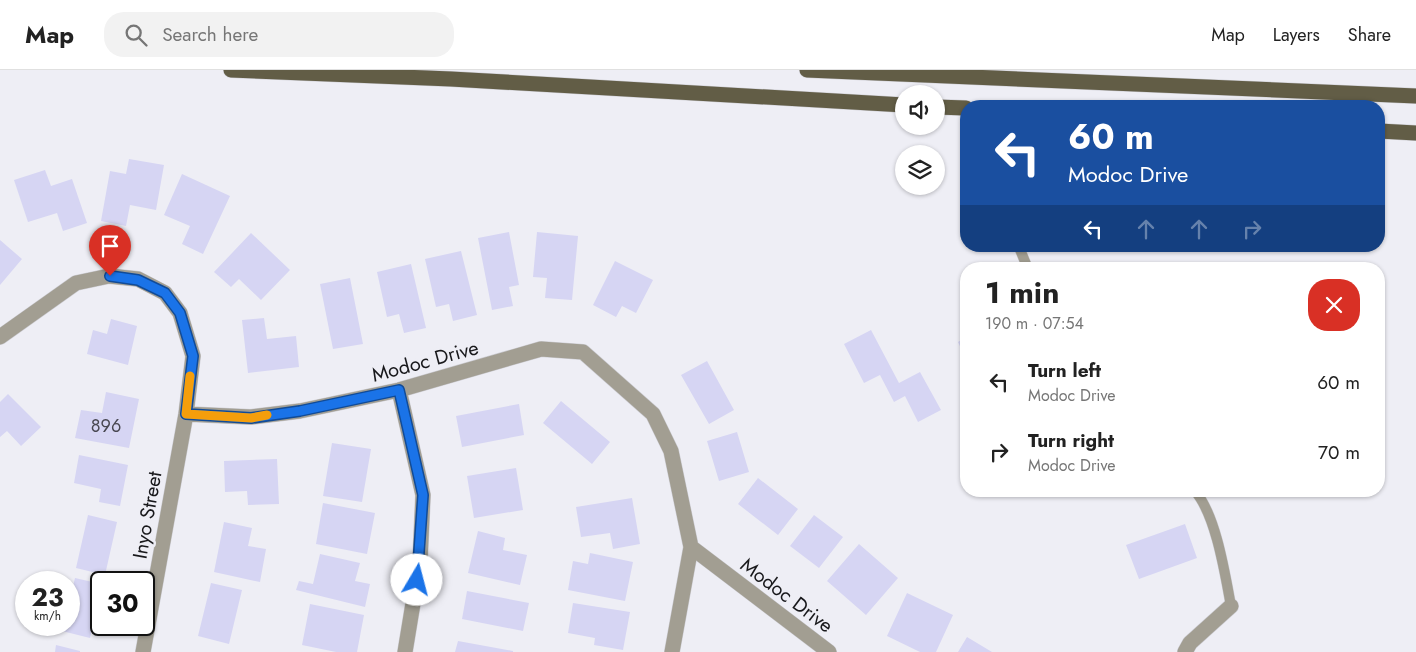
<!DOCTYPE html>
<html lang="en">
<head>
<meta charset="utf-8">
<style>
	body { margin:0; font-family:Jost,sans-serif; background:#f2f2f2; color:#222; height:100vh; display:flex; flex-direction:column; font-size:19px; white-space:nowrap }
	* { box-sizing:border-box; margin:0 }
	p { font-size:16px; color:#767676 }
	.icon { flex:none; width:28px; height:28px; fill:none; stroke:currentColor; stroke-width:2; stroke-linecap:round; stroke-linejoin:round }
	.map { position:relative; flex:1; overflow:hidden }
	.panel { position:absolute; left:960px; top:192px; width:425px; height:235px; display:flex; flex-direction:column; background:#fff; border-radius:20px; box-shadow:0 1px 4px #0004 }
	.panel>* { flex:none }
	.top-card { position:absolute; left:960px; top:30px; width:425px; height:152px; border-radius:20px; box-shadow:0 1px 4px #0004; background:#1a4fa0; color:#fff; overflow:hidden }
	.fabs { position:absolute; left:895px; top:15px; display:grid; gap:10px }
	.fabs a { display:grid; place-items:center; width:50px; height:50px; border-radius:50%; background:#fff; box-shadow:0 1px 4px #0004; font-size:25px }
	.speed { position:absolute; left:15px; top:501px; display:flex; gap:10px; font-size:25px; font-weight:700; text-align:center }
	.speed>* { display:grid; place-content:center; width:65px; height:65px; border-radius:50%; background:#fff; box-shadow:0 1px 4px #0004; line-height:1 }
	.speed small { font-size:12px; font-weight:400 }
	.speed .limit { border:2px solid #111; border-radius:8px; background:#fff; color:#111 }
	.pin { position:absolute; display:grid; place-items:center; width:42px; height:42px; color:#fff; margin:-51px -21px; border-radius:50% 50% 50% 0; rotate:-45deg; box-shadow:0 0 5px #0007 }
	.pin .icon { rotate:45deg }
	.me { position:absolute; width:55px; margin:-28px; rotate:8deg; stroke-linejoin:round; filter:drop-shadow(0 0 4px #0008) }
	.turn { display:flex; align-items:center; gap:18px; height:105px; padding:0 25px; font-size:22px }
	.turn .icon { width:65px; height:65px; stroke-width:2.5 }
	.turn b { display:block; font-size:35px; line-height:42px }
	.lanes { display:flex; align-items:center; height:48px; padding:0 25px; background:#0003; justify-content:center; gap:25px; direction:ltr }
	.lanes .off { opacity:.35 }
	.round { display:grid; place-items:center; flex:none; width:52px; height:52px; border-radius:20px; background:#f2f2f2 }
	.overview { display:flex; align-items:center; justify-content:space-between; height:85px; padding:0 25px }
	h1 { font-size:30px; font-weight:700; line-height:38px }
	ul { padding:0; list-style:none }
	li { display:flex; align-items:center; gap:15px; height:70px; padding:0 25px }
	li div { flex:1 }
	li b { display:block; font-size:19px }
	li em { font-style:normal }
	header { display:flex; align-items:center; gap:30px; box-sizing:border-box; height:70px; padding:0 25px; background:#fff; border-bottom:1px solid #e0e0e0 }
	header strong { font-size:24px }
	nav { display:flex; gap:28px; margin-inline-start:auto; font-size:18px }
	.search { width:350px; height:45px; background:#f2f2f2; display:flex; align-items:center; gap:12px; box-sizing:border-box; padding:0 18px; border-radius:20px; color:#767676; font-size:19px }
	.map>svg:first-child { display:block }
	.building { fill:#d6d5f3 }
	.lines { fill:none; stroke-linecap:round; stroke-linejoin:round }
	.lane-casing { stroke:#ccccd2; stroke-width:11 }
	.street-casing { stroke:#ccccd2; stroke-width:16 }
	.primary-casing { stroke:#ccccd2; stroke-width:16 }
	.lane { stroke:#a29e92; stroke-width:10 }
	.street { stroke:#a29e92; stroke-width:15 }
	.primary { stroke:#625d46; stroke-width:15 }
	.route-casing { stroke:#114b97; stroke-width:12 }
	.route { stroke:#1a73e8; stroke-width:9 }
	.slow { stroke:#f59e0b; stroke-width:9 }
	.labels { text-anchor:middle; stroke-width:5; stroke-linejoin:round; paint-order:stroke }
	.number-label { font-size:18px; fill:#484751 }
	.street-label { font-size:20px; fill:#18181b; stroke:#eeeef5 }
</style>
</head>
<body>
<header>
<strong>Map</strong>
<div class="search"><svg class="icon" aria-label="search" viewBox="0 0 24 24"><circle cx="10" cy="10" r="6"/><path d="M15 15l6 6"/></svg>Search here</div>
<nav><a>Map</a><a>Layers</a><a>Share</a></nav>
</header>
<div class="map">
<svg width="1416" height="582" viewBox="0 0 1416 582">
	<rect width="100%" height="100%" fill="#eeeef5"/>
	<path class="building" d="M129,89L164,95L156,140L130,135L126,156L101,151L110,101L126,104Z
		M45,100L51,116L72,109L87,153L63,161L57,143L28,152L14,110Z
		M182,104L230,126L203,184L182,174L190,156L164,145Z
		M509,162L519,215L509,217L513,236L492,240L478,168Z
		M537,162L578,166L572,230L545,228L547,208L533,207Z
		M251,163L290,200L261,230L239,209L231,217L214,202Z
		M0,170L22,189L0,215Z
		M461,181L477,245L453,251L449,234L436,237L425,189Z
		M615,191L653,210L636,243L622,236L616,247L593,235Z
		M411,194L426,258L404,263L399,244L387,247L377,202Z
		M350,208L363,274L333,279L320,214Z
		M264,248L267,269L296,266L299,297L248,303L242,250Z
		M111,249L137,256L128,295L87,284L93,260L107,264Z
		M871,260L899,313L920,302L941,340L918,352L905,326L894,332L880,305L864,313L844,274Z
		M966,267V289L958,272Z
		M707,291L734,340L709,354L681,305Z
		M106,322L139,329L129,378L75,368L81,340L102,343Z
		M8,324L41,357L21,376L7,361L0,367V332Z
		M561,331L610,372L592,394L543,353Z
		M519,334L524,365L462,377L456,346Z
		M737,362L749,402L719,411L707,371Z
		M332,373L371,379L362,432L323,426Z
		M79,385L128,395L120,436L99,432L101,419L74,413Z
		M277,389L279,434L248,435L247,421L225,422L224,391Z
		M516,398L523,440L474,448L467,406Z
		M758,408L798,439L778,465L738,434Z
		M632,428L640,474L613,479L610,463L581,467L576,437Z
		M323,433L375,443L367,484L316,474Z
		M88,445L117,452L105,505L76,498Z
		M814,445L843,467L819,498L790,476Z
		M224,452L252,458L248,476L266,479L260,512L214,502Z
		M1185,454L1197,488L1139,509L1126,475Z
		M478,461L505,468L503,480L527,485L520,515L468,503Z
		M859,474L898,508L866,545L827,511Z
		M590,483L633,492L625,531L568,520L573,491L588,494Z
		M320,484L360,493L355,511L370,514L365,537L296,520L299,511L313,514Z
		M75,508L101,514V523L90,568L62,561L63,555H69V533Z
		M211,513L242,520L229,574L198,566Z
		M467,521L529,533L523,561L462,549Z
		M907,523L953,545L936,582H920L887,566Z
		M573,533L630,542L623,580L594,575L595,568L568,563Z
		M310,534L364,545L357,582H336L302,575Z
		M967,567L992,582H958Z
		M458,571L513,581V582H455Z
		M56,575L80,581V582H55Z"/>
	<g class="lines">
		<g class="lane-casing">
			<path id="lane" d="M1019,177L1028,199
				M1195,421C1216,445 1225,504 1231,536"/>
		</g>
		<g class="street-casing">
			<path id="street" d="M0,267L76,213L109,206L138,209L165,223L180,243L193,286L186,344L143,582
				M399,320L423,425L420,491L405,582
				M186,344L251,347L300,341L399,320L541,279L583,282L653,344L671,381L691,477L829,582
				M672,582L691,477
				M1185,582L1190,573L1231,536"/>
		</g>
		<g class="primary-casing">
			<path id="primary" d="M231,0L451,9L904,35
				M807,0L1416,26
				M936,37L966,38
				M1379,61L1416,63"/>
		</g>
		<use href="#lane" class="lane"/>
		<use href="#street" class="street"/>
		<use href="#primary" class="primary"/>
	</g>
	<g class="lines">
		<g class="route-casing">
			<path id="route" d="M110,206L138,210L165,223L180,243L193,286L186,344L251,348L300,341L399,320L423,425L417,510"/>
		</g>
		<use href="#route" class="route"/>
		<path class="slow" d="M190,306L186,344L251,348L267,345"/>
	</g>
	<g class="labels">
		<g class="number-label">
			<text x="106" y="362">896</text>
		</g>
		<g class="street-label">
			<text transform="translate(425 291) rotate(-15)" y="7">Modoc Drive</text>
			<text transform="translate(147 445) rotate(-80)" y="7">Inyo Street</text>
			<text transform="translate(787 525) rotate(37)" y="7">Modoc Drive</text>
		</g>
	</g>
</svg>
<div class="fabs">
<a><svg class="icon" aria-label="sound" viewBox="0 0 24 24"><path d="M4 9h4l5-4v14l-5-4H4zM17 9q2 3 0 6"/></svg></a>
<a><svg class="icon" aria-label="layers" viewBox="0 0 24 24"><path d="M12 4l9 5-9 5-9-5zM3 14l9 5 9-5"/></svg></a>
</div>
<div class="speed"><div>23<small>km/h</small></div><div class="limit">30</div></div>
<div class="pin" style="left:110px;top:206px;background:#d93025"><svg class="icon" aria-label="arrive" viewBox="0 0 24 24"><path d="M6 21V4h12l-3 4 3 4H6"/></svg></div>
<svg class="me" style="left:417px;top:510px" viewBox="-20 -20 40 40"><circle r="19" fill="#fff"/><path d="M0-13L10 11 0 6-10 11z" fill="#1a73e8"/></svg>
<div class="top-card">
<div class="turn"><svg class="icon" aria-label="left" viewBox="0 0 24 24"><path d="M17 20v-9H6M10 6l-5 5 5 5"/></svg><div><b>60 m</b>Modoc Drive</div></div>
<div class="lanes"><svg class="icon" aria-label="left" viewBox="0 0 24 24"><path d="M17 20v-9H6M10 6l-5 5 5 5"/></svg><svg class="icon off" aria-label="ahead" viewBox="0 0 24 24"><path d="M12 20V5M6 11l6-6 6 6"/></svg><svg class="icon off" aria-label="ahead" viewBox="0 0 24 24"><path d="M12 20V5M6 11l6-6 6 6"/></svg><svg class="icon off" aria-label="right" viewBox="0 0 24 24"><path d="M7 20v-9h11M14 6l5 5-5 5"/></svg></div>
</div>
<section class="panel">
<div class="overview"><div><h1>1 min</h1><p>190 m · 07:54</p></div><a class="round" style="background:#d93025;color:#fff"><svg class="icon" aria-label="close" viewBox="0 0 24 24"><path d="M6 6l12 12M18 6L6 18"/></svg></a></div>
<ul>
<li><svg class="icon" aria-label="left" viewBox="0 0 24 24"><path d="M17 20v-9H6M10 6l-5 5 5 5"/></svg><div><b>Turn left</b><p>Modoc Drive</p></div><em>60 m</em></li>
<li><svg class="icon" aria-label="right" viewBox="0 0 24 24"><path d="M7 20v-9h11M14 6l5 5-5 5"/></svg><div><b>Turn right</b><p>Modoc Drive</p></div><em>70 m</em></li>
</ul>
</section>
</div>
</body>
</html>
